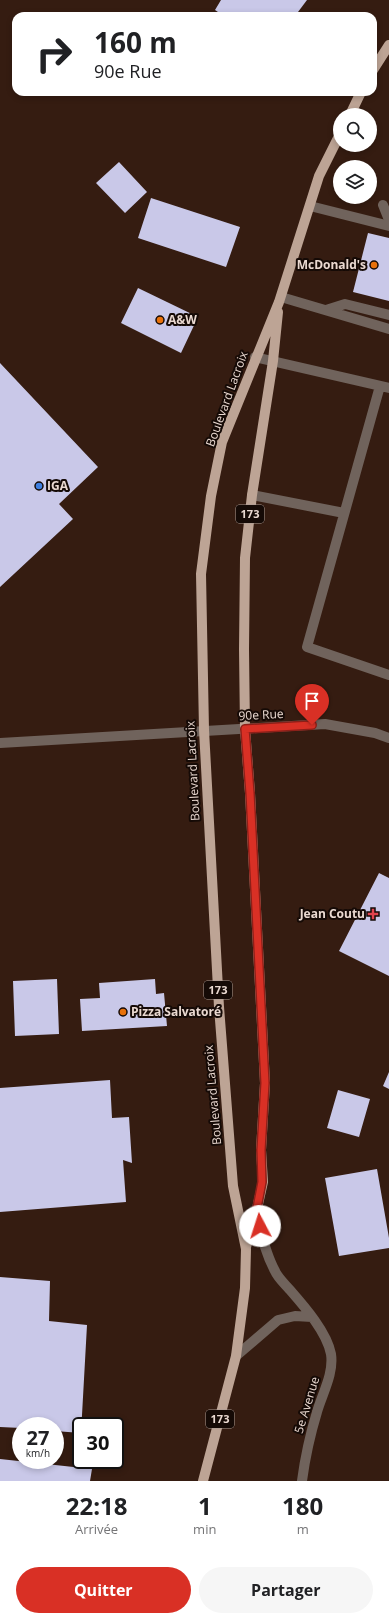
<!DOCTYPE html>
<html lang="fr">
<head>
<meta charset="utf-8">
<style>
	body { margin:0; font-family:"Open Sans",sans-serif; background:#f6f6f6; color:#202124; height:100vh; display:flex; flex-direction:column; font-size:15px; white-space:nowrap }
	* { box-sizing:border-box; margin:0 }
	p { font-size:13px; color:#757577 }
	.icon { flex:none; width:22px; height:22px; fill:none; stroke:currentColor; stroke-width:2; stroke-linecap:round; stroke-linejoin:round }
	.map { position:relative; height:1481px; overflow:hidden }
	.sheet { display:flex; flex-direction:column; background:#fff; flex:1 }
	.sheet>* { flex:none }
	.top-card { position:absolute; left:12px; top:12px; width:365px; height:84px; border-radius:12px; box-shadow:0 2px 6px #0003; background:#fff; color:#202124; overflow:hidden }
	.controls { position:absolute; left:333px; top:108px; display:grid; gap:8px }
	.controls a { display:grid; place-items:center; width:44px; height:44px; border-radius:50%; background:#fff; box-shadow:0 2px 6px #0003; font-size:20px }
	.speed { position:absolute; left:12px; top:1417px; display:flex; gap:8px; font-size:20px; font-weight:700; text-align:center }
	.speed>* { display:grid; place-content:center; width:52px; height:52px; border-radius:50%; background:#fff; box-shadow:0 2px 6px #0003; line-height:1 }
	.speed small { font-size:10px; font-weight:400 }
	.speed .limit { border:2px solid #111; border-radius:6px; background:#fff; color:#111 }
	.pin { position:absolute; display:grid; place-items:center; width:34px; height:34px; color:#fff; margin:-41px -17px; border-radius:50% 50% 50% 0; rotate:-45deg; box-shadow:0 0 4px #0007 }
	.pin .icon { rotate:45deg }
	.me { position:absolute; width:44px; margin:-22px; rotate:355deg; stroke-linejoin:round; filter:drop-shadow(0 0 3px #0008) }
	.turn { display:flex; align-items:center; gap:14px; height:84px; padding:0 16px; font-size:18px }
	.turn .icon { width:52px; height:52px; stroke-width:2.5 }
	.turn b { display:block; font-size:28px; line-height:34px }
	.eta { display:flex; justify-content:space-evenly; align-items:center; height:68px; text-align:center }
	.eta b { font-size:24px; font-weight:700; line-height:28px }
	.primary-button { display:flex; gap:8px; margin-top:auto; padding:8px 16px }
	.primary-button a { flex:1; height:46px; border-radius:24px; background:#d93025; color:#fff; font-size:16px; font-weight:700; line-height:46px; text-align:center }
	.primary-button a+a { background:#f6f6f6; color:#202124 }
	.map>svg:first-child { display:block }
	.building { fill:#c9c8e8 }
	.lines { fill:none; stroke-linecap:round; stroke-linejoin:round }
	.minor { stroke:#70635c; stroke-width:10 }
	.major { stroke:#bda495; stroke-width:10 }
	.route-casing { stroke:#8d1f18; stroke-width:10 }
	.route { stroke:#d93025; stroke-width:7 }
	.food-dot { fill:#e8710a; stroke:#150a06; stroke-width:1.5 }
	.shop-dot { fill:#3f7fe0; stroke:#150a06; stroke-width:1.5 }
	.health-dot { fill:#e0444e; stroke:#150a06; stroke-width:1.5 }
	.labels { text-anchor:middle; stroke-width:4; stroke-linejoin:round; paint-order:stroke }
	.shield { fill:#150a06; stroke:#aa9b94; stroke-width:1 }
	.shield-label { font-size:11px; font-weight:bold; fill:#ead9d1 }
	.poi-label { font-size:12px; font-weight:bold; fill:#ead9d1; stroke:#150a06; text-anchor:start }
	.street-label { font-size:12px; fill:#ead9d1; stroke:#150a06 }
</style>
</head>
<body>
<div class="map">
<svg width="389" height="1481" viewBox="0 0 389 1481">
	<rect width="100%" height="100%" fill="#351c11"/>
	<path class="building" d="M221,0H307L295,16H224L215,10Z
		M119,162L147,192L125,213L96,183Z
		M151,198L240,227L226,267L138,238Z
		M368,233L389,238V301L353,292Z
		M138,288L198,317L181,353L121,323Z
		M0,363L98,467L59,504L73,519L0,587Z
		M379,873L389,878V976L339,951Z
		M57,979L59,1034L15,1036L13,981Z
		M155,979L156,994L164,993L167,1026L82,1031L80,999L100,998L99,983Z
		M389,1072V1089L383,1086Z
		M110,1080L112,1118L129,1117L132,1163L123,1160L126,1202L0,1212V1088Z
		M338,1090L370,1099L359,1137L327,1128Z
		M377,1169L389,1238V1248L339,1256L325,1178Z
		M0,1277L50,1281L49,1321L87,1325L81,1433L55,1431V1426H21V1428L0,1427Z
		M0,1459L92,1469L90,1481H0Z"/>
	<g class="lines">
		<path class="minor" d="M383,205L389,220
			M310,206L389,226
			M281,297L389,329
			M326,310L345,304L389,315
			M255,357L389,388
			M380,386L307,647L389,675
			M252,495L344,513
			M0,743L325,724L375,733L389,738
			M256,1213C261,1232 265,1253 275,1271C278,1278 285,1284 290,1290C304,1306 327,1332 331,1354C334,1374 322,1394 317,1412C310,1435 305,1458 302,1481
			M236,1356L278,1320L295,1316L312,1317"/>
		<path class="major" d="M373,70L389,45
			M350,115L361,92
			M246,1247L256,1213L263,1182L261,1150L265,1083L250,793L245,729L244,649L245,558L252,495L273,361L278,312
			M203,1481L236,1356L245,1288L246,1249L233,1186L219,1007L204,730L201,574L211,496L222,442L279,302L319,176L340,134"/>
	</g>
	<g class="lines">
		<g class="route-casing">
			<path id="route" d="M260,1226L256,1213L262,1182L261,1150L265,1083L250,793L245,729L312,725"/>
		</g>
		<use href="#route" class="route"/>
	</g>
	<g class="food-dot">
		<circle cx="374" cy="265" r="4"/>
		<circle cx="160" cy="320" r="4"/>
		<circle cx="123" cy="1012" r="4"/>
	</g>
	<circle class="shop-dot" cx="39" cy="486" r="4"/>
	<path class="health-dot" d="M371 908h4v4h4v4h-4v4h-4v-4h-4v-4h4z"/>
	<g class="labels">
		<g class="shield">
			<rect x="236" y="505" width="28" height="18" rx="3"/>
			<rect x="204" y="981" width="28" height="18" rx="3"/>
			<rect x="206" y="1410" width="28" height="18" rx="3"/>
		</g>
		<g class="shield-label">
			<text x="250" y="518">173</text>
			<text x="218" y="994">173</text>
			<text x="220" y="1423">173</text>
		</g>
		<g class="poi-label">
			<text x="366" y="269" text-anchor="end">McDonald's</text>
			<text x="168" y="324">A&amp;W</text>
			<text x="47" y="490">IGA</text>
			<text x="365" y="918" text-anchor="end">Jean Coutu</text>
			<text x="131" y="1016">Pizza Salvatoré</text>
		</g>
		<g class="street-label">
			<text transform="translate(227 399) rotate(-70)" y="4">Boulevard Lacroix</text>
			<text transform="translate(261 715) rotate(-3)" y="4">90e Rue</text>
			<text transform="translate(193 771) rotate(-93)" y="4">Boulevard Lacroix</text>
			<text transform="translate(213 1095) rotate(-95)" y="4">Boulevard Lacroix</text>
			<text transform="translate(307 1405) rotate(-73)" y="4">5e Avenue</text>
		</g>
	</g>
</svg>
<div class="controls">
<a><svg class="icon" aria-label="search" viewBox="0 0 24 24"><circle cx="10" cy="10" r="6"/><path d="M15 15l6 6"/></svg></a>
<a><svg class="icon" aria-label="layers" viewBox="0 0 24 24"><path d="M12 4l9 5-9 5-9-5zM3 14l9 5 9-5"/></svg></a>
</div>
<div class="speed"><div>27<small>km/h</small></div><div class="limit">30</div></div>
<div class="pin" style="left:312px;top:725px;background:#d93025"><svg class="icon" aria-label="arrive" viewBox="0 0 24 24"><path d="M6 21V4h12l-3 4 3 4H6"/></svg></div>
<svg class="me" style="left:260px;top:1226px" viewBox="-20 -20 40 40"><circle r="19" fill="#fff"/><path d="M0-13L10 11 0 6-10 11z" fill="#d93025"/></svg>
<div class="top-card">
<div class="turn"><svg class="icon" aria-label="right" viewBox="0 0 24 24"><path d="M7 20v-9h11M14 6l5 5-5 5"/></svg><div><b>160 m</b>90e Rue</div></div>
</div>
</div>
<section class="sheet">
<div class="eta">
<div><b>22:18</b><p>Arrivée</p></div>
<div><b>1</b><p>min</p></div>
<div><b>180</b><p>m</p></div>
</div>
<div class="primary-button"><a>Quitter</a><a>Partager</a></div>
</section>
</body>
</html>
